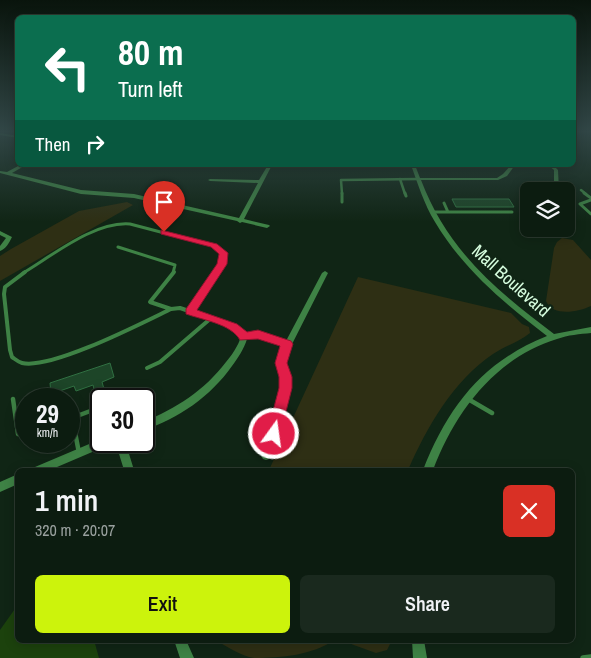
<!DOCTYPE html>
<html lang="en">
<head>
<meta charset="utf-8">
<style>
	body { margin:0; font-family:"Archivo Narrow",sans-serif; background:#1a291e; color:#f1f3f6; height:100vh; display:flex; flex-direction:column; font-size:19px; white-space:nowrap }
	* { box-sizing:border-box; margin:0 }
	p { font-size:16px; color:#9aa19f }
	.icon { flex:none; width:28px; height:28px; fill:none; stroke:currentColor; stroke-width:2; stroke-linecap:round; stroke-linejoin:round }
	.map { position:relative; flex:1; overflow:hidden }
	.drawer { position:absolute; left:15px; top:468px; width:560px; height:175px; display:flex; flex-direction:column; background:#0c1c10; border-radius:8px; box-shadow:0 2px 12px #0003,0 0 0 1px #2c3a30 }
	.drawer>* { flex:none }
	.banner { position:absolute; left:15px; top:15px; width:561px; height:152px; border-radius:8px; box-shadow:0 2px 12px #0003,0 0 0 1px #2c3a30; background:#0b6e4f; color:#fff; overflow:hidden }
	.fabs { position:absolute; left:520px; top:182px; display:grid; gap:10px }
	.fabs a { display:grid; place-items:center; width:55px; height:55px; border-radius:8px; background:#0c1c10; box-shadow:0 2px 12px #0003,0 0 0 1px #2c3a30; font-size:25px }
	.speed { position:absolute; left:15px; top:388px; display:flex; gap:10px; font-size:25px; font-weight:700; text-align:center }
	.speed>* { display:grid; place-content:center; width:65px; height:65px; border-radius:50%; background:#0c1c10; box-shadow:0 2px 12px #0003,0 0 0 1px #2c3a30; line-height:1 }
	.speed small { font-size:12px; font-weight:400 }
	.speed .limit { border:2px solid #111; border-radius:8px; background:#fff; color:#111 }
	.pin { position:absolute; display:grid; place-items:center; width:42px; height:42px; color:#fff; margin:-51px -21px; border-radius:50% 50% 50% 0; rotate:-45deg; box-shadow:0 0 5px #0007 }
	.pin .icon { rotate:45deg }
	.me { position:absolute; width:55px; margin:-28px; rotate:14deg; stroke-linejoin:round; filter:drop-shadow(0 0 4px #0008) }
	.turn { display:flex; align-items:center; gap:18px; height:105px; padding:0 20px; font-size:22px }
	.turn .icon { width:65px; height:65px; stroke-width:2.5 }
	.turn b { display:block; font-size:35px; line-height:42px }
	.then { display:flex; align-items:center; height:48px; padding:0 20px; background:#0003; gap:10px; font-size:19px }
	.round { display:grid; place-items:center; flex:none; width:52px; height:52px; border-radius:8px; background:#1a291e }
	.headline { display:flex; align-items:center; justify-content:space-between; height:85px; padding:0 20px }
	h1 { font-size:30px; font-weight:600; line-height:38px }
	.action { display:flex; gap:10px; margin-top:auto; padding:10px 20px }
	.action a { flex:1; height:58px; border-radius:8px; background:#ccf30c; color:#111; font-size:20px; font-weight:600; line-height:58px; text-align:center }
	.action a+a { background:#1a291e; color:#f1f3f6 }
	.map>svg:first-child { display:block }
	.green { fill:#2e2f14 }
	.water { fill:#1c420d }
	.building { fill:#1d4528; stroke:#307042 }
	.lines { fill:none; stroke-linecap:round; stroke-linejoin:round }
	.lane-far4 { stroke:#3e8245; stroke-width:2.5 }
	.lane-far3 { stroke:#3e8245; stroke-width:3 }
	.lane-far2 { stroke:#3e8245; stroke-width:4 }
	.lane-far1 { stroke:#3e8245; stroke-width:4.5 }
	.lane { stroke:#3e8245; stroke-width:5.5 }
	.street { fill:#3e8245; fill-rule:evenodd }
	.route { fill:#e11d48; stroke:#92132f }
	.labels { text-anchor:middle; stroke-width:5; stroke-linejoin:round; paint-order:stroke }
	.street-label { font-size:18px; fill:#d6fdde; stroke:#102515 }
</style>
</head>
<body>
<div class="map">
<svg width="591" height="658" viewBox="0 0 591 658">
	<rect width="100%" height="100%" fill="#102515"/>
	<path class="green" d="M127,202L133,205L0,281V256L11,249L79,211Z
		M562,238L573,240L591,260V306C578,312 553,317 546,301L554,248L557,242Z
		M358,277L511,313L522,324L529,327L530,333C519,342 505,346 493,354C453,381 427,427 408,470H269Z
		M215,640H335C311,655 283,658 254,658C241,656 226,646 215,640Z
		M340,640H392L387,650L376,653Z"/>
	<path class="water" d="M17,606L18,640H94L99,658H0V630Z"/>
	<path class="building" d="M452,199H509L514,207H456Z
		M110,363L114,377L102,382L104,389L95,393L93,385L76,391L74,386L51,394L50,383Z"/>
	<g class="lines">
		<path class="lane-far4" d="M400,179L405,194
			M581,190L586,194
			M342,194L341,180L418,179"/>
		<path class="lane-far3" d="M342,193V202
			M405,193L406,196
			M584,193L591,198
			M591,200L580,204L591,214
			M444,203L448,212
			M432,212H512
			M118,247L175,265L173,273
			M23,273C53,255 95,221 130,224L214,246L224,253L222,264L216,273"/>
		<path class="lane-far2" d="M25,272L5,287L4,294L10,350L12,357C15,359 18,362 22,363C51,370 142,323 171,309L180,308L233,326L244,337
			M171,309L150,302L174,272
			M190,311L217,272
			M147,368L160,362L210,319"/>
		<path class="lane-far1" d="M13,399L18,434L26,436
			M468,399L492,413
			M69,401L79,453
			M69,419L101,407"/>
		<path class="lane" d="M583,658L591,657"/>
		<path class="street" d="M0,133L18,136V138L0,135Z
			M20,165H26L12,173L81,190L134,194L239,218L258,183L210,181L208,180L210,179L259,180L268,165H272L244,219L269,225L270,226L267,228L242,222L240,223L237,221L134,198L81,194L0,173V171L7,172Z
			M411,165H415L420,178H497L503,174L511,165H515L507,176L498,180H421C448,251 496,290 554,334L591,327V333C580,334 568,335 557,339C495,358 455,412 433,470H423C448,407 482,362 547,336C504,303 463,269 435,222C424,204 418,184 411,165Z
			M548,165H553L558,170L559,191H554V170Z
			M0,231L12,237C9,243 6,249 0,251V246L6,238L0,235Z
			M325,271L328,273L286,356L290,387L279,434L269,459L266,460L263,459L261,456L269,434L282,387L278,356L283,346L258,337L247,339C244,349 238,358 232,366C211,396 178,419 144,430V422C176,408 204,391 226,362C230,357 234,352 237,346C239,343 240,339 241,335L258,331L286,341L322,273Z
			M101,439V441H113L111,444L50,470H34L35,467Z
			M115,441H125L134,470H124Z
			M18,474V484L0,492V482Z
			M174,640H186L194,658H180Z
			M412,640H424L427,658H413Z"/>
	</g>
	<linearGradient id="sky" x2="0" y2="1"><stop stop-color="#09140c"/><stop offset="0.59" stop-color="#314646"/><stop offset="1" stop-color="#314646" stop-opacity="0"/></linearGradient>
	<rect width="591" height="222" fill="url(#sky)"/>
	<path class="route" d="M161,230L217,244L228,253L227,264L197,310L237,324L247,332L258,330L291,341L293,344L287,363L292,377V388L279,439L274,441L269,439L267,434L279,388V377L275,363L280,346L258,339L240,340C231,324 203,320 186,314V309L217,264L219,254L211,247L161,234Z"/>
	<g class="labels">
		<g class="street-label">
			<text transform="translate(511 281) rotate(42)" y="6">Mall Boulevard</text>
		</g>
	</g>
</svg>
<div class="fabs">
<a><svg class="icon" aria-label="layers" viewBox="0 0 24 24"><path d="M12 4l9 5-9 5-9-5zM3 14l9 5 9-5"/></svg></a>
</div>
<div class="speed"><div>29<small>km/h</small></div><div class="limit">30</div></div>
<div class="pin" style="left:164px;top:232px;background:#d93025"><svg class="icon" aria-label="arrive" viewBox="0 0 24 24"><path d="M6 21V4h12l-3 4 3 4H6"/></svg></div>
<svg class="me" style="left:274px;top:434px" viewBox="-20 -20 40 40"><circle r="17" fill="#e11d48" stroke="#fff" stroke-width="3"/><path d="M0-11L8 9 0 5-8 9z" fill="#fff"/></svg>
<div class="banner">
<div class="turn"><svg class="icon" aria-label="left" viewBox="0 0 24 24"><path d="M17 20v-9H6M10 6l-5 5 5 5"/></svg><div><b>80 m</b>Turn left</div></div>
<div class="then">Then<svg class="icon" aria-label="right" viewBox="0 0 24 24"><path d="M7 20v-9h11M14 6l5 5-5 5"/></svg></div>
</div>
<section class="drawer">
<div class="headline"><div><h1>1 min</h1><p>320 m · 20:07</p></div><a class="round" style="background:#d93025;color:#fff"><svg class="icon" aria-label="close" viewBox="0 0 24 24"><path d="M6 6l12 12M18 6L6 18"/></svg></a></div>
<div class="action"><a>Exit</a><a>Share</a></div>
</section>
</div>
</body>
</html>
